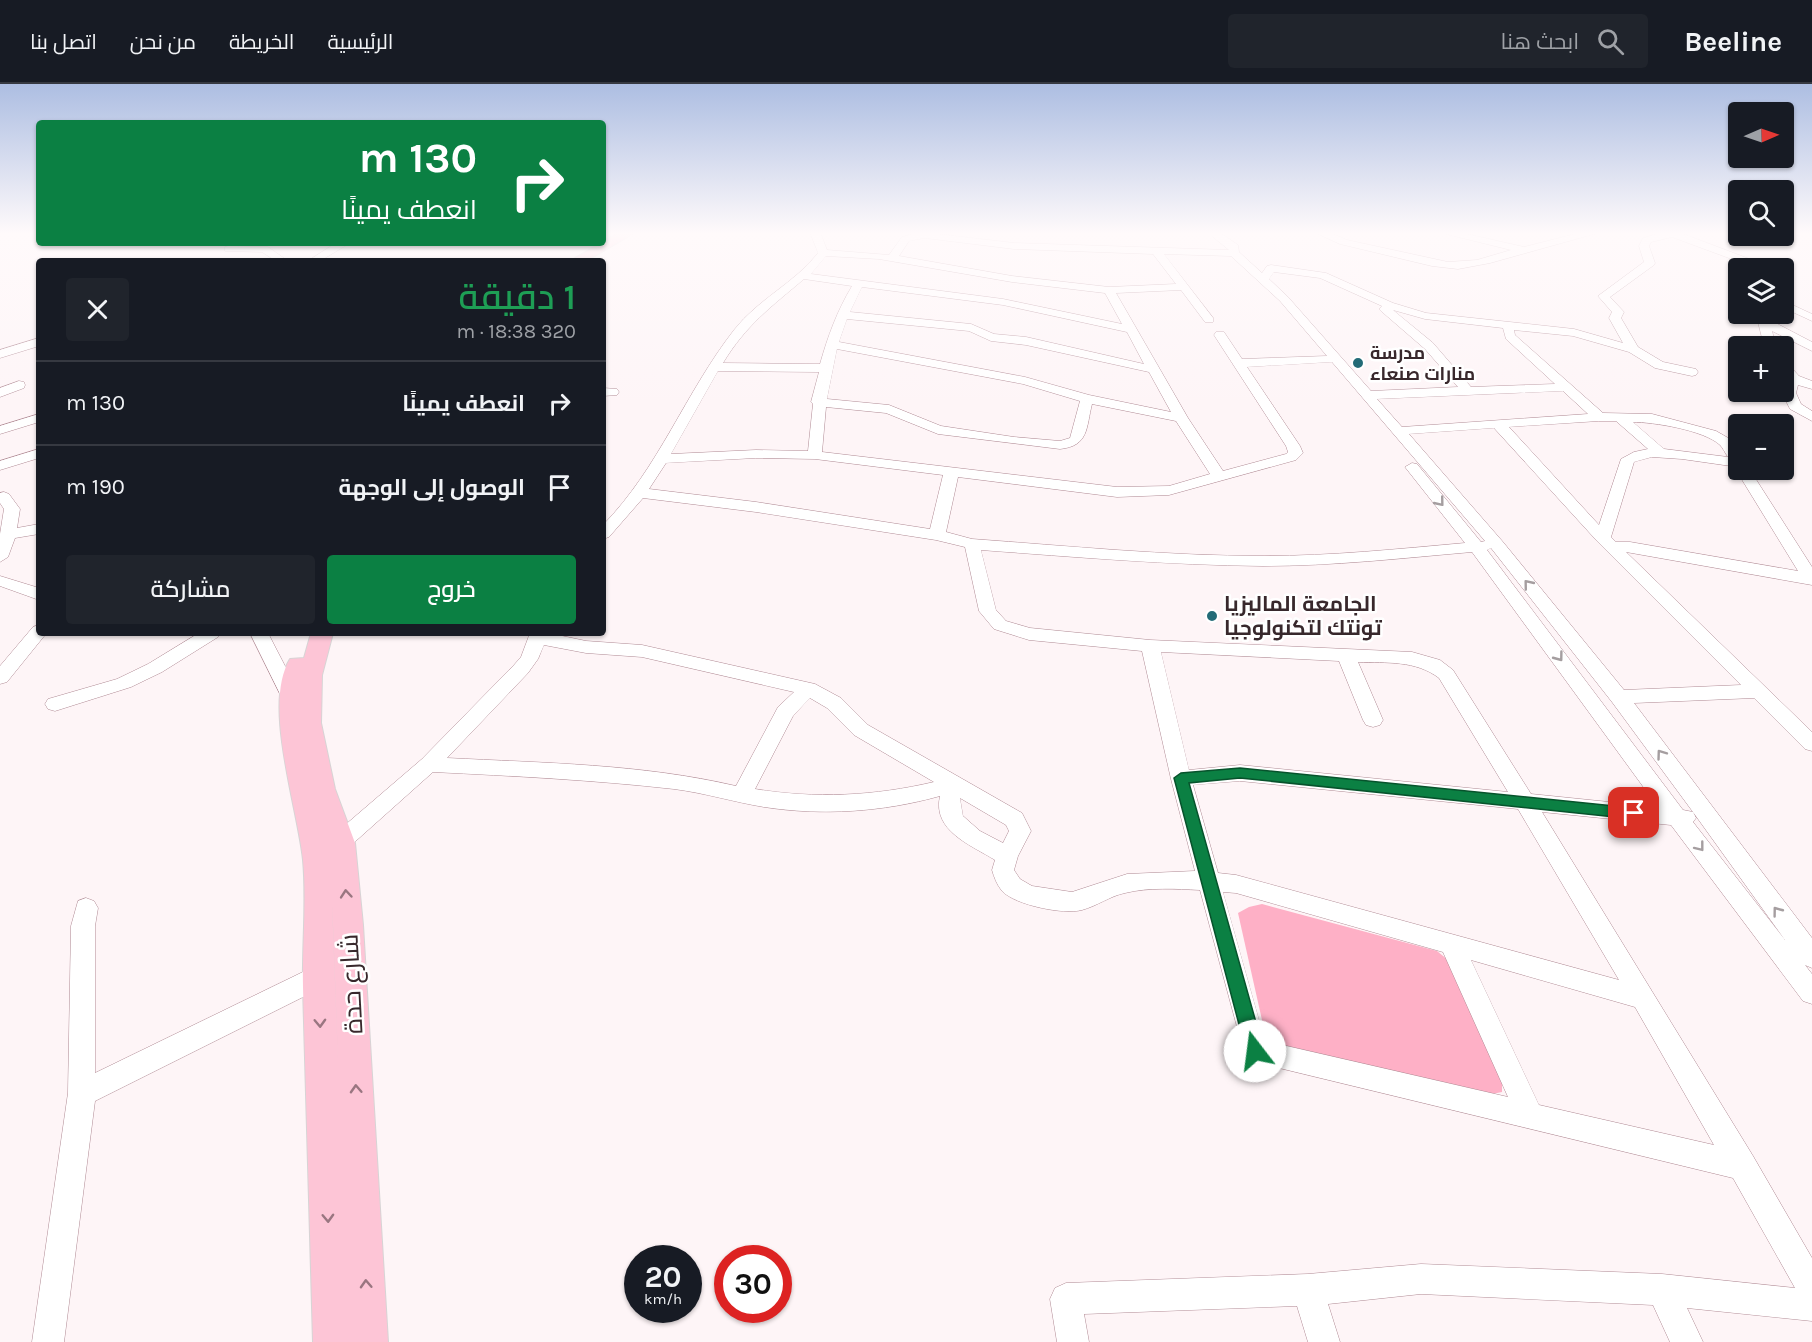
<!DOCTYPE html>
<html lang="ar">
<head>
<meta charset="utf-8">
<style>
	body { margin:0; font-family:Karla,Cairo,sans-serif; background:#20242c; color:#f1f3f6; direction:rtl; height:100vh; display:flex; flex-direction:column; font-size:22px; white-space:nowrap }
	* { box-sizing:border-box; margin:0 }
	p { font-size:20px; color:#9ea1a6 }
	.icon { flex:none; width:33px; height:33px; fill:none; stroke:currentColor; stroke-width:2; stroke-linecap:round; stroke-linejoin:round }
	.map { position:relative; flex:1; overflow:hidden; direction:ltr }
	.panel { position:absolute; left:36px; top:174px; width:570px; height:378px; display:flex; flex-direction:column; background:#171b24; border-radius:6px; box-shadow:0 2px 4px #0004; direction:rtl }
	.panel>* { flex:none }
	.hud { position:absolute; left:36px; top:36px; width:570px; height:126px; border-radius:6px; box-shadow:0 2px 4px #0004; direction:rtl; background:#0b8043; color:#fff; overflow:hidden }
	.needle { width:39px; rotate:88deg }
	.fabs { position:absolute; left:1728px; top:18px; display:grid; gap:12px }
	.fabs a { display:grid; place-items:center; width:66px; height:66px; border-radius:6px; background:#171b24; box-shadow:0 2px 4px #0004; font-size:30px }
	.speed { position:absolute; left:624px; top:1161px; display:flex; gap:12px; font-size:30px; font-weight:700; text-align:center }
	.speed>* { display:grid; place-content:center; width:78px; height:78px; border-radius:50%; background:#171b24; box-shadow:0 2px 4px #0004; line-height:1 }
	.speed small { font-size:15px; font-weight:400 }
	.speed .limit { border:9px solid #d22; background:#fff; color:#111 }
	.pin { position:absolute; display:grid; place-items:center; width:51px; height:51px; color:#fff; margin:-26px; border-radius:12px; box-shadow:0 3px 9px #0006 }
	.me { position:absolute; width:66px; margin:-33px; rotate:345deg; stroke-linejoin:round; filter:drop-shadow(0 0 4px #0008) }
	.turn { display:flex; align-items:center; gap:21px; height:126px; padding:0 30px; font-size:27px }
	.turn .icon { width:78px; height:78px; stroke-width:2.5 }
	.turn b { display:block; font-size:42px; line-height:51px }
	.round { display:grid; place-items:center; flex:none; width:63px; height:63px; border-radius:6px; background:#20242c }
	.headline { display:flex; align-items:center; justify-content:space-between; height:102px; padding:0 30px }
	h1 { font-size:36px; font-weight:600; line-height:45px; color:#1e9e55 }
	.action { display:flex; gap:12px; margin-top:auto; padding:12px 30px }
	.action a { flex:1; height:69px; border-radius:6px; background:#0b8043; color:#fff; font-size:24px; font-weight:600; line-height:69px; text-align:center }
	.action a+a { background:#20242c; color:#f1f3f6 }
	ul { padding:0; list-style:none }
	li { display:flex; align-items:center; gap:18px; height:84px; padding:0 30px; border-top:2px solid #363941 }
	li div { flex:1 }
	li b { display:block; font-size:22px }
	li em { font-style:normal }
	header { display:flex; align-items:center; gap:36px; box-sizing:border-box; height:84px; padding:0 30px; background:#171b24; border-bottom:2px solid #363941 }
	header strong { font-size:28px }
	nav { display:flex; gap:33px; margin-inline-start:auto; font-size:21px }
	.search { width:420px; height:54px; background:#20242c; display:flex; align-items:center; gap:15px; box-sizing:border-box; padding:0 21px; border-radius:6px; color:#9ea1a6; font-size:22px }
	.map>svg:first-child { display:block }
	.green { fill:#feb0c6 }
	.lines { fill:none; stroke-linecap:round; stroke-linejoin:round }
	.minor-casing { stroke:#b08a94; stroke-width:1 }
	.major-casing { stroke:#d7d4d5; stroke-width:2 }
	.minor { fill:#fff; fill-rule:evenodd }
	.major { fill:#fdc5d6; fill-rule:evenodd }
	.oneway { stroke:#a59ea0 }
	.oneway2 { stroke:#9a7681 }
	.route { fill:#0b8043; stroke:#07532c; stroke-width:1.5 }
	.poi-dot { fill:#236b77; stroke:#fff; stroke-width:2 }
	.labels { text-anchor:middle; stroke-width:5; stroke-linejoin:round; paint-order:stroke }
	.far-poi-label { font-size:18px; font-weight:bold; fill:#38282c; stroke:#fff; text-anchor:start }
	.poi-label { font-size:21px; font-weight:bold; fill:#38282c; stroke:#fff; text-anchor:start }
	.near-street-label { font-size:26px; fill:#38282c; stroke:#fff }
</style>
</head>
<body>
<header>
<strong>Beeline</strong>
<div class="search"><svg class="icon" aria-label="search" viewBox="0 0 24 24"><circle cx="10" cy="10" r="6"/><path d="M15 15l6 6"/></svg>ابحث هنا</div>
<nav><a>الرئيسية</a><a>الخريطة</a><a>من نحن</a><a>اتصل بنا</a></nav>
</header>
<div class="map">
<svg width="1812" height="1258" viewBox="0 0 1812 1258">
	<rect width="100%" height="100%" fill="#fef5f7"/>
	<path class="green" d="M1262,820L1437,867L1448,876L1502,998V1008L1492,1010L1283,961L1270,956L1264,945L1238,829L1249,823Z"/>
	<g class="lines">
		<g class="minor-casing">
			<path id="minor" d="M810,148H820L827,166L889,171L902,153L920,148L1014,159L1229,166L1207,148H1219L1238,161L1239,168L1262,189L1267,182L1271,181L1326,189L1393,219L1426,229L1574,245L1623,259L1609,234L1612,228L1598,212L1644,178L1639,162L1643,154L1664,148H1678L1768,182L1769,184H1756L1672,153L1651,158L1649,162L1655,179L1654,181L1610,213L1624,228L1621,234L1638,263L1663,278L1696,285L1698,288L1696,291L1692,292L1655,284L1629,268L1573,252L1514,246L1515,251L1603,329L1652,330L1716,347L1730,355L1738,368V386H1750L1812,483V501L1626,468L1812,648V667L1805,665L1754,614L1634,619L1812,854V884L1805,881L1812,890V920L1803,917L1671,741L1542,728L1753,1072L1812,1174V1237L1687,1224L1703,1258H1670L1653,1221L1421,1210L1328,1220L1340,1258H1308L1297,1222L1084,1230L1089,1258H1057L1050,1215L1055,1204L1066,1199L1308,1190L1421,1180L1662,1190L1795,1204L1733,1094L1246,976L1200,806C1176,805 1149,803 1125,809C1110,812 1097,822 1082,826C1064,831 1015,821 1002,807C997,801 994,793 992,786L995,776C971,761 932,747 940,712C883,728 822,732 764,723C734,718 705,709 674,705C594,696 514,692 433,688L339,772L331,775L323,772L320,766L323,760L422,675L514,581L521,573L530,549H548L586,557L642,561L815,600L841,614L868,641L1022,729L1031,747L1018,772L1014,786L1020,795L1032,802L1072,808L1127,790L1195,787L1171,695L1142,567L1029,556L994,545L979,527L965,463L936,456L756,428L643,414L609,453L603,455V441C659,384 685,309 734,246C758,215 795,199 818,169ZM925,154L1014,165L1153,170L1176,200L1109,203L1012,192L899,172L909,157ZM1164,170L1231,172L1280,217L1327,272L1242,275L1224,248H1216L1214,251L1286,362L1288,368L1286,370L1223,387L1188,334L1116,209L1181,206L1205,238H1213V234ZM826,172L879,175L1012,198L1105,209L1122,240L1003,215L811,190ZM1274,188L1320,194L1382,222L1379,225L1381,227L1425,265L1458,303L1371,307L1288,213L1269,195ZM804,195L852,202C837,227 828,252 820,280L723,279C746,241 771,223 804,195ZM862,203L1003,221L1127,248L1144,280L1026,253L994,250L971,240L850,228ZM1393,226L1425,235L1503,244L1506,255L1555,300L1471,303L1433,259ZM847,235L969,247L991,257L1026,261L1149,288L1171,328L1089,311L1025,293L839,258ZM837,265L1023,300L1080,317L1070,354L1060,357L1014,353L941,342L889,321L827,315ZM1332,278L1485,457L1481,458L1417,380L1412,379L1405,383L1465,459C1398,465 1332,472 1264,472C1167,472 1069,462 972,455L946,448L958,393L1117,413L1169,411L1296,376L1303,369L1300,362L1247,283ZM718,287L819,288L811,318L813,320L808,367L756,366L671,370ZM1563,307L1588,330L1402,343L1377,315ZM1092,320L1176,337L1210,390L1169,402L1117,403L822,368L826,323L886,329L938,350L1060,365C1089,362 1086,344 1092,320ZM1599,337H1616L1648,365L1634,368L1621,375L1599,441L1509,343ZM1633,338C1653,338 1704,346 1720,361C1723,364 1725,369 1728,373L1664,365ZM1494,344L1597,457L1741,601L1624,606L1503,458L1409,350ZM1652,373L1682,375L1738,383L1736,386L1798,487L1630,458H1616L1611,453L1634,378ZM756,374L815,375L943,391L930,445L756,418L649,405L666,379ZM1491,464L1612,618L1693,728L1683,726L1487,466ZM981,466C1075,473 1169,481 1263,482C1333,482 1403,474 1472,468L1658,723L1531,710L1453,586L1440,576L1412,568L1150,556L1030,544L1006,537L996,526ZM544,561L586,569L642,573L794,608L778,623L736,702C642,680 544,679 447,674L528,589L538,575ZM1161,568L1339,577L1363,636L1366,641L1373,643L1380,641L1383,636L1358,578C1387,579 1415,576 1439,594L1508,708L1240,681L1189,686ZM810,614L827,624L854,651L934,698C875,712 815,715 755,705L793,632ZM1240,697L1518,725L1619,896L1236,791L1218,789L1193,701ZM960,714L1006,741L1009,747L1003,759L980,747L963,732ZM1693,728L1785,856L1693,738L1696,734ZM1223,808L1236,809L1443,868L1508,1013L1265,957ZM1471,876L1635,923L1714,1061L1539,1021Z
				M1314,148H1328L1347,156L1448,178L1477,176L1511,166L1438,148H1458L1524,163L1583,148H1601L1490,179L1458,185L1432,182L1340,160Z
				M336,159H350L320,177H308Z
				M229,162L268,163L288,177H276L262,168L225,167V163Z
				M1784,217L1812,230V237L1784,224Z
				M1759,230H1767L1770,236L1812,258V267L1772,247L1776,262H1764L1758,238Z
				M39,254V262L0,274V266Z
				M1784,279L1788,280L1799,292L1812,297V305L1798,301L1796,309L1801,320L1812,327V337L1790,325L1782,309L1787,295L1784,290Z
				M19,297L24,298L25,301L24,304L0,313V304Z
				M603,304L617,305L619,308L617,311L603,312Z
				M39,330V338L0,350V342Z
				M39,365V374L0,386V377Z
				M4,408L9,410L20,425L17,444L39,440V450L15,454L8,473L0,478V450L4,425L0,419V409Z
				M0,492L39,504V516L0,502Z
				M39,541V549H47L45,551L7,598L0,600V582L33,543Z
				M199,549H221L218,553L162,588L131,603L55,627L48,625L45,620L48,615L117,595L148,580Z
				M250,549H268L301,613L298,618L291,620L284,618Z
				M86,814L94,817L98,824L95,842V989L309,885L318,882L327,885L330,893L327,901L95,1017L64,1258H32L68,1009L71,842L78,817Z"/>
		</g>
		<g class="major-casing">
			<path id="major" d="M620,148H636L586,177H570Z
				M311,549H333L322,591L321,639L335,705L355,759L363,841L388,1258H313C310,1140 306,1021 303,903C302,861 307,817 303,776C298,725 262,619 290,575L304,574ZM332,818L333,841L339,1004Z"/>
		</g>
		<use href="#minor" class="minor"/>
		<use href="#major" class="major"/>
	</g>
	<defs><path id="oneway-chevron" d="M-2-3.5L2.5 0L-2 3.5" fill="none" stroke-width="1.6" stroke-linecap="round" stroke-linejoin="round" transform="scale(1.5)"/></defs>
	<g class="oneway">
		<use href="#oneway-chevron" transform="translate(1440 418) rotate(51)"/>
		<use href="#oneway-chevron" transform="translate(1528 500) rotate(-129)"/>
		<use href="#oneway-chevron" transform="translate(1559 573) rotate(53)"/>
		<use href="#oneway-chevron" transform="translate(1661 670) rotate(-126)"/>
		<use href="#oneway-chevron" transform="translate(1700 763) rotate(52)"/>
		<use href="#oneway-chevron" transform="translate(1777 827) rotate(-127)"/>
	</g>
	<g class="oneway2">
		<use href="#oneway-chevron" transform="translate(346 810) rotate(-95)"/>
		<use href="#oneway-chevron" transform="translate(320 939) rotate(88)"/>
		<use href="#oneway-chevron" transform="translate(356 1005) rotate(-93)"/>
		<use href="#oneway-chevron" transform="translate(328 1134) rotate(88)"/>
		<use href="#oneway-chevron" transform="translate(366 1200) rotate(-93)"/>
	</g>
	<linearGradient id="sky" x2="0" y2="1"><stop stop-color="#adbee2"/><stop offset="0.46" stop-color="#fffafb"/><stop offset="1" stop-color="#fffafb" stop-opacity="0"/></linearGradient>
	<rect width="1812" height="325" fill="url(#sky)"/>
	<path class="route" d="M1240,684L1634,724L1639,725L1642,729L1639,733L1634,735L1240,694L1189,699L1264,967L1262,973L1255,975L1249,973L1246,967L1174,694L1181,689Z"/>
	<g class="poi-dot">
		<circle cx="1358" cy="279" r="6"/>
		<circle cx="1212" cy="532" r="6"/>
	</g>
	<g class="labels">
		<g class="far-poi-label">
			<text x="1370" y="275">مدرسة<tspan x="1370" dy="21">منارات صنعاء</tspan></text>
		</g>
		<g class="poi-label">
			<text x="1224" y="527">الجامعة الماليزيا<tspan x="1224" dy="24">تونتك لتكنولوجيا</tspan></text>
		</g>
		<g class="near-street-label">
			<text transform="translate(351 900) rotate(-93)" y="9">شارع حدة</text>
		</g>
	</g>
</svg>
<div class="fabs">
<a><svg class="needle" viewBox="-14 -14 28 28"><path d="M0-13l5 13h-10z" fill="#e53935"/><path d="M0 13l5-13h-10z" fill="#9ea1a6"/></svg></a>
<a><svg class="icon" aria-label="search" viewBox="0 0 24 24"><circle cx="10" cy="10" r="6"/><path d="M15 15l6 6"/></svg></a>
<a><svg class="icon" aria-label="layers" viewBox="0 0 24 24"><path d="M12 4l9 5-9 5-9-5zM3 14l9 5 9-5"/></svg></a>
<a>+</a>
<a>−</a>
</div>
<div class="speed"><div>20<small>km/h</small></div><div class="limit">30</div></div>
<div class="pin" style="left:1634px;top:729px;background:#d93025"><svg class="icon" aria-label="arrive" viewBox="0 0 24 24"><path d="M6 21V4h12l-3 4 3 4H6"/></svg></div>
<svg class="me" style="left:1255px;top:967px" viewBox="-20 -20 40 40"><circle r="19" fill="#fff"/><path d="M0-13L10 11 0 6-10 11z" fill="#0b8043"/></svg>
<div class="hud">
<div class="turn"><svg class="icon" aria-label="right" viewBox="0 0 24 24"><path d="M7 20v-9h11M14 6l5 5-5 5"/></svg><div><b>130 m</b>انعطف يمينًا</div></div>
</div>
<section class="panel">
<div class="headline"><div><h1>1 دقيقة</h1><p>320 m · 18:38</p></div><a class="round"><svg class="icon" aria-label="close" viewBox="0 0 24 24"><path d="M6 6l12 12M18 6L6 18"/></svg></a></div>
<ul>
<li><svg class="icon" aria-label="right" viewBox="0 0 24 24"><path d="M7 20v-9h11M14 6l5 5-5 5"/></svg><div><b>انعطف يمينًا</b></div><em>130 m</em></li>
<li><svg class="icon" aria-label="arrive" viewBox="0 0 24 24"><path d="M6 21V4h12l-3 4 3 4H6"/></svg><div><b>الوصول إلى الوجهة</b></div><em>190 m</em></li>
</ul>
<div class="action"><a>خروج</a><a>مشاركة</a></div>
</section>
</div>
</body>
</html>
